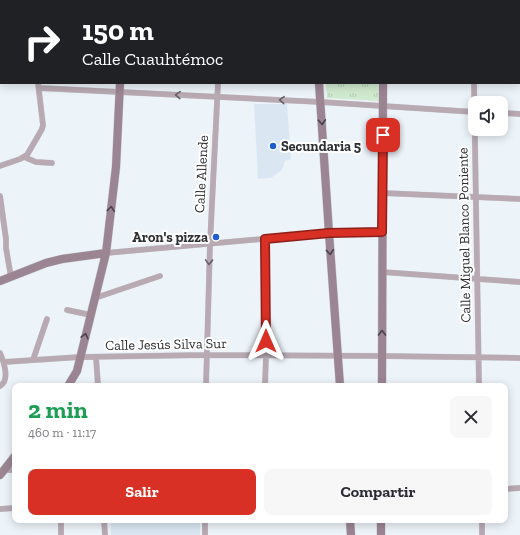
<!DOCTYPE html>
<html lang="es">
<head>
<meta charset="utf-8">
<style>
	body { margin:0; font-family:"Zilla Slab",serif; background:#f7f7f7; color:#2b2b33; height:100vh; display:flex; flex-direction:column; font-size:15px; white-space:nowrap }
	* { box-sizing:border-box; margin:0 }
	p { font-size:13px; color:#7c7c81 }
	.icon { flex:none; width:22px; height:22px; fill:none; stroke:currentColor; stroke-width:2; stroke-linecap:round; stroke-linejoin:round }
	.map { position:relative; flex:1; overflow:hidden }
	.sheet { position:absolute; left:12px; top:383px; width:496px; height:140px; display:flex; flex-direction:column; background:#fff; border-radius:8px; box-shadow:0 2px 10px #0003 }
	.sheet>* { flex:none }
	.guide { position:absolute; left:0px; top:0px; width:520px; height:84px; box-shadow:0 2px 10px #0003; background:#202124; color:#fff; overflow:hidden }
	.fabs { position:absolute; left:468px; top:96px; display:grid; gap:8px }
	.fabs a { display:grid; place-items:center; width:40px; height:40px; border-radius:8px; background:#fff; box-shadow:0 2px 10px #0003; font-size:20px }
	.pin { position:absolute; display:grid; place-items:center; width:34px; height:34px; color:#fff; margin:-17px; border-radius:8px; box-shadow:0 2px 6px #0006 }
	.me { position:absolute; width:44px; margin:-22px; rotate:0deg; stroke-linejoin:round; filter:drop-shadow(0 0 3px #0008) }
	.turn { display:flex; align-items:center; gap:14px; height:84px; padding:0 16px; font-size:18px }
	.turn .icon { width:52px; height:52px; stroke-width:2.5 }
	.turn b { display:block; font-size:28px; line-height:34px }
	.round { display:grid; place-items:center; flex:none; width:42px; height:42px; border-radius:8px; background:#f7f7f7 }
	.overview { display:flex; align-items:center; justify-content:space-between; height:68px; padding:0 16px }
	h1 { font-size:24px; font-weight:700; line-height:30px; color:#1e9e55 }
	.action { display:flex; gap:8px; margin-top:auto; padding:8px 16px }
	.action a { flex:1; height:46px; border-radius:8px; background:#d93025; color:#fff; font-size:16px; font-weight:700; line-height:46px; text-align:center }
	.action a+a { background:#f7f7f7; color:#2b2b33 }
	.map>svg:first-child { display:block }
	.built { fill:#dae7f3 }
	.park { fill:url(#park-tufts) }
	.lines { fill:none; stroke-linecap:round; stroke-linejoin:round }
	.street-casing { stroke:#cad0d5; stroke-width:6 }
	.secondary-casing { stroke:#cad0d5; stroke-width:9 }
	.street { stroke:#b8a9b2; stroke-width:5.5 }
	.secondary { stroke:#9c8593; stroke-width:8 }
	.oneway { stroke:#656065 }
	.oneway2 { stroke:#49444a }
	.route-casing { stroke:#8d1f18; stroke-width:10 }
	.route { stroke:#d93025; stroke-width:7 }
	.poi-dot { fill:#1f5eca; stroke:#fff; stroke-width:1.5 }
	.labels { text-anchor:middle; stroke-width:4; stroke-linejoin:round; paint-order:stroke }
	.poi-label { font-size:14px; font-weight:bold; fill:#2d2f32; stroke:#fff; text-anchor:start }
	.street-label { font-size:14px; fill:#2d2f32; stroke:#fff }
</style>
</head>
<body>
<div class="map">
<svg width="520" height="535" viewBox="0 0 520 535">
	<defs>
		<pattern id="park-tufts" width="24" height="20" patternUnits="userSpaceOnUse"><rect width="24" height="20" fill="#d0eacf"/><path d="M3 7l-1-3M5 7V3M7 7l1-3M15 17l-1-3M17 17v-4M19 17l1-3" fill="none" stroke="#b3c9b2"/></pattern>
	</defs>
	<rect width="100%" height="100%" fill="#ecf3f9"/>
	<path class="built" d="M254,104H287L291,159L285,161L282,170L271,178L258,179Z
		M111,520H200V535H111Z"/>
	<path class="park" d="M326,83H378L379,101L327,98Z"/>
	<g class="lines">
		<g class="street-casing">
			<path id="street" d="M56,0V1
				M222,0V1
				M468,0V1
				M28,1V0
				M0,17H1
				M474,83L479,386
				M39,88L321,102L475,112
				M501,113L520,114
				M24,157L36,162L52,163
				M0,166L20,159L27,155L38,136L42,129L43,125L38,83
				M382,193L520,199
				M0,196L6,239V248L11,277
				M106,253L329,233L382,231
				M382,272L520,282
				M95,298L160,276
				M67,310L91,315
				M0,353C3,360 8,374 4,382C4,383 1,385 0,386
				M96,357L98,386
				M33,360L47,319
				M4,362L80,357L207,355L382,356L520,358
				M206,386L210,244L218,83
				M265,386L266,355L265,239
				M4,470H15
				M505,489L520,488
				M0,509L15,508
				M61,520V535
				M104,520L105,535
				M482,520V535
				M205,535V520"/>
		</g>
		<g class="secondary-casing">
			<path id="secondary" d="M123,0V1
				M314,0V1
				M382,0V1
				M519,55H520
				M0,60H1
				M319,83L329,233L340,386
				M0,281L46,263L62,259L106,253
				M68,386L77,371L106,253L116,167L120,83
				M382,386L383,83
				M0,475L15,456
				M350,520L351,535
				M381,535V520"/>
		</g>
		<use href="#street" class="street"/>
		<use href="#secondary" class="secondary"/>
	</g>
	<defs><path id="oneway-chevron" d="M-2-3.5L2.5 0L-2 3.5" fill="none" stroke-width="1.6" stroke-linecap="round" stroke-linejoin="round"/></defs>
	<g class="oneway">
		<use href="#oneway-chevron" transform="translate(178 95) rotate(-178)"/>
		<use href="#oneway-chevron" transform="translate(282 100) rotate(-177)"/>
		<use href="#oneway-chevron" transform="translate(209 262) rotate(92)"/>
	</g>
	<g class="oneway2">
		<use href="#oneway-chevron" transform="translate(322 122) rotate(87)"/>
		<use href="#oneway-chevron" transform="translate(111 209) rotate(-83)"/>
		<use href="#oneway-chevron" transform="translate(330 252) rotate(86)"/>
		<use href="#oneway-chevron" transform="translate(382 333) rotate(-90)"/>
		<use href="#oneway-chevron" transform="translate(85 336) rotate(-76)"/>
	</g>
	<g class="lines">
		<g class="route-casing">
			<path id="route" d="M266,341L265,239L329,233L382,232L383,135"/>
		</g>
		<use href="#route" class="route"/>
	</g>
	<g class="poi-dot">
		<circle cx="273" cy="146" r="4"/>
		<circle cx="216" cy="237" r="4"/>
	</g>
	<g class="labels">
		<g class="poi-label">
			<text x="281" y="151">Secundaria 5</text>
			<text x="208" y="242" text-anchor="end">Aron's pizza</text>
		</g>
		<g class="street-label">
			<text transform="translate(201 174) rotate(-87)" y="5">Calle Allende</text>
			<text transform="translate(464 235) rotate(-91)" y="5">Calle Miguel Blanco Poniente</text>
			<text transform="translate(166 344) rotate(-1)" y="5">Calle Jesús Silva Sur</text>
		</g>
	</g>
</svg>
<div class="fabs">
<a><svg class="icon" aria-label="sound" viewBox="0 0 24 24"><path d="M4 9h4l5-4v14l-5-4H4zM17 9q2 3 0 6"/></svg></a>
</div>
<div class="pin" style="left:383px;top:135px;background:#d93025"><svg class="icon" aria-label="arrive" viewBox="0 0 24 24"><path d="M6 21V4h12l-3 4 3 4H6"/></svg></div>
<svg class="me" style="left:266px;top:341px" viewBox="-20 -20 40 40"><path d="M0-17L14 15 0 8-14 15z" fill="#d93025" stroke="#fff" stroke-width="4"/></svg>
<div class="guide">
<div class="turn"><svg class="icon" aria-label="right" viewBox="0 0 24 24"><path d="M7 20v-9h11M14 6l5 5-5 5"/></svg><div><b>150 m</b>Calle Cuauhtémoc</div></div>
</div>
<section class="sheet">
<div class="overview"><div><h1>2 min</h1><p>460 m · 11:17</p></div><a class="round"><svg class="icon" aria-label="close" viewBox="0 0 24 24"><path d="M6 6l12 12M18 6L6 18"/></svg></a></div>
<div class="action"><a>Salir</a><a>Compartir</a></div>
</section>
</div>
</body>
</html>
